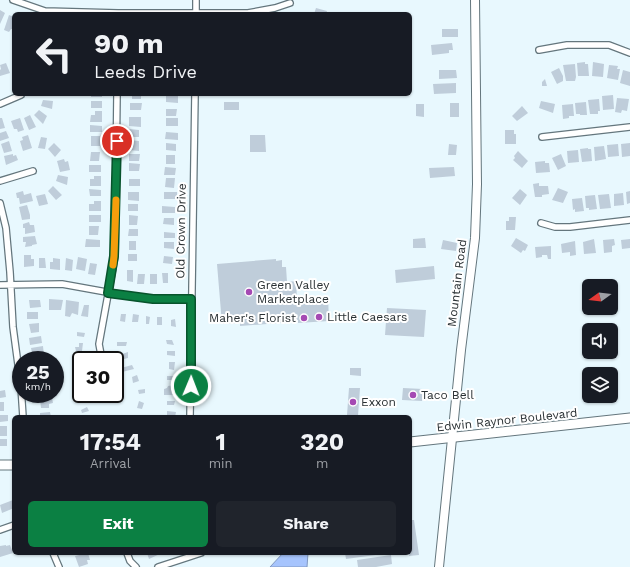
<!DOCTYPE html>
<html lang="en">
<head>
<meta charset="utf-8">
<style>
	body { margin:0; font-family:"Work Sans",sans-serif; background:#20242c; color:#f1f3f6; height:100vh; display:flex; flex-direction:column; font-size:15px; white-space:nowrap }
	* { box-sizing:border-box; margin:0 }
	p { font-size:13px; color:#9ea1a6 }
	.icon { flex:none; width:22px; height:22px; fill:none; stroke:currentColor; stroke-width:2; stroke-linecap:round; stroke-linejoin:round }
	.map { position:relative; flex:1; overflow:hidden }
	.side { position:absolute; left:12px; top:415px; width:400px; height:140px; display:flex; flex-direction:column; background:#171b24; border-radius:6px; box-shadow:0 1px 3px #0004 }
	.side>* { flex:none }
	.guide { position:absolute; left:12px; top:12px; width:400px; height:84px; border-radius:6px; box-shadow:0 1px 3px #0004; background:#171b24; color:#f1f3f6; overflow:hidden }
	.needle { width:26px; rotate:255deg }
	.fabs { position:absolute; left:582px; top:279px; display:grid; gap:8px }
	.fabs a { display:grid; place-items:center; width:36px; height:36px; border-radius:6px; background:#171b24; box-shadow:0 1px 3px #0004; font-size:20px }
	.speed { position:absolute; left:12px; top:351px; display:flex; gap:8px; font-size:20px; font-weight:700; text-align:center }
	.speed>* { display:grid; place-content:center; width:52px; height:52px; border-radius:50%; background:#171b24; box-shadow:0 1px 3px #0004; line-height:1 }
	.speed small { font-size:10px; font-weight:400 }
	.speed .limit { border:2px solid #111; border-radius:6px; background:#fff; color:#111 }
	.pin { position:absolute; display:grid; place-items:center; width:34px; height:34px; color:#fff; margin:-17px; border:2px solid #fff; border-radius:50%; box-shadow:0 1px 4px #0007 }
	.me { position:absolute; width:44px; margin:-22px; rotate:1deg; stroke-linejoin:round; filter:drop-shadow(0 0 3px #0008) }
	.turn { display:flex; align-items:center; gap:14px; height:84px; padding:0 16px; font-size:18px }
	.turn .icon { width:52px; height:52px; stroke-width:2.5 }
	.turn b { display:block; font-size:28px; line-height:34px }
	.eta { display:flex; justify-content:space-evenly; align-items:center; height:68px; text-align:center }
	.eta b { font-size:24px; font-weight:700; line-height:28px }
	.button { display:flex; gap:8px; margin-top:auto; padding:8px 16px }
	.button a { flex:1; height:46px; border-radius:6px; background:#0b8043; color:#fff; font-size:16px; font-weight:700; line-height:46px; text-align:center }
	.button a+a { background:#20242c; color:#f1f3f6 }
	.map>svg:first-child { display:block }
	.water { fill:#a6c4fd; stroke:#8098c0 }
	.building { fill:#bfcdda }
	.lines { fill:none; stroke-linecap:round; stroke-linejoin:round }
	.minor-casing { stroke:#64767d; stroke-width:8 }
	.secondary-casing { stroke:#64767d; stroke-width:10 }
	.primary-casing { stroke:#64767d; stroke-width:11 }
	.minor { stroke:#fff; stroke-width:5.5 }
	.secondary { stroke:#fff; stroke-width:8 }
	.primary { stroke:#fff; stroke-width:9 }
	.route-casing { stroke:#07532c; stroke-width:10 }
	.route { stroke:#0b8043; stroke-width:7 }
	.slow { stroke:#f59e0b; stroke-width:7 }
	.poi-dot { fill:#a549b3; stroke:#fff; stroke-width:1.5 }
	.labels { text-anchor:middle; stroke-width:4; stroke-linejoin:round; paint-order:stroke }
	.street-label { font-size:12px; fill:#293033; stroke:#fff }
	.poi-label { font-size:12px; fill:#293033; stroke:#fff; text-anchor:start }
</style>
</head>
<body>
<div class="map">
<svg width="630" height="567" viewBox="0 0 630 567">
	<rect width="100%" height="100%" fill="#e8f8fe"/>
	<path class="water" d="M283,553H308L307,567H270Z"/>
	<path class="building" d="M316,8L327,11L326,14H314Z
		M0,10L5,13L0,24Z
		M9,15L14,17V23L12,29H11L9,32L4,30Z
		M442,29H458V37H442Z
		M452,43L453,50H449V53L432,55L431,45Z
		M585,62V64H588L589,76H578L577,63Z
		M593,62L604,64L603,77L592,76Z
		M6,63L10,73L0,76V70L1,69L0,65Z
		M575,64L576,77L575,81H566L563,65Z
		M609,65L618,66L617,69H620L618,80L607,78Z
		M559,68L563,76V81L557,84L551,72Z
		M439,70H456L457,78L439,79Z
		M623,70L630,72V86L620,83Z
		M545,79L547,86H542V82Z
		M456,83V93L434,94L433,84Z
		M91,94H102V97H91Z
		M132,94H141V99H132Z
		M166,94L178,95V103L166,102Z
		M613,95L614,109L603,110L602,96Z
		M617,98L629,99L627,111L622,110L621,113L615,112Z
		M599,99L600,111H598V114H590L588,100Z
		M43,100L53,101L52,109L41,106Z
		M91,101H102V108H91Z
		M541,101L555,104L553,113L539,108Z
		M224,102H239V110H224Z
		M586,102L587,115H580V114H576L575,103Z
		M130,103H142L141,110H130Z
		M450,103H459V117H450Z
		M416,104H424V117L416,116Z
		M573,104L574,116H569V118L563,119L562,105Z
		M522,106L528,113L517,121L512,116Z
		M166,109H177L176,116H166Z
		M39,110L47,116L43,124L34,115Z
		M95,111H102V122H90L91,115H95Z
		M30,115L36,127L29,130L24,118Z
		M129,117H141V127L129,126Z
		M0,118H2L5,128L0,129Z
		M20,118L24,130L18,132L17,129H14L11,121Z
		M166,118H178V126H166Z
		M90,125L102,126V132H90Z
		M129,129L139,130V137H129Z
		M505,130H514V134H516V144H505Z
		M6,131L9,138L0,141V133Z
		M166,132L178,133V140L165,139Z
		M28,135L32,148L23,151L20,141L23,140L22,137Z
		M250,135H265L266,152H250Z
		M91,136H100V146H91Z
		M41,137L47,138L45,149L38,148Z
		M129,140L139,141V151L129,150Z
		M9,141L12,151L4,153L1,144Z
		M54,143L61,150L55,157L48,149Z
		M166,143L176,144V151L166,150Z
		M630,143V156L622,157L621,144Z
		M449,144L457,145L456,155H448Z
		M618,144L619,156L608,157L607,145Z
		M604,146L606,159L595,161L594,147Z
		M588,148V149H591L592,161L582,162L580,149Z
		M578,150L579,162L568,163L567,151Z
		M518,151L528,161L522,168L513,160L515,158L514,156Z
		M91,152H100L99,161H90Z
		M13,154V156L16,155L18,160L6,165L4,156Z
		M129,154H140L139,161H129Z
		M561,154L566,166L558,170L552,158Z
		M166,155H175V164H166Z
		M64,159L65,162L68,161L70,170L60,172L57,161Z
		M545,161V163H549L550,172L536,173L535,162Z
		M129,163L140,164L139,171H129Z
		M89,165H101V172H89Z
		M165,167L176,168L175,175H164Z
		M454,167L455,176L430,178L429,168Z
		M58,175L68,177L67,185L56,181Z
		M94,176H101V186H90V179H94Z
		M166,178H175L174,188L165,187Z
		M129,179H140V186H129Z
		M539,183V186H548L549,194L542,195V197H535L533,184Z
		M53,186L62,195L56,200L48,191Z
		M558,188L568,192L563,203L552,200Z
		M89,189L101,190V196H90Z
		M520,189L527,195L520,205L512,198Z
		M23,191L24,195L31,193L33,201L20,204L19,198H17L16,193Z
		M630,191V203L627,204L626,192Z
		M128,192H139V201L128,200Z
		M164,192H177V199H164Z
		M623,193L624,205L614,206V194Z
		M45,194L48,204L39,206L36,196Z
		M609,194L611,208L600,209L598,195Z
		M595,195L597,209L589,210V208H586L585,196Z
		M582,198L584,211L575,212V209L573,210L572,199Z
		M94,201H101V211H89V204H94Z
		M128,204H138V211H128Z
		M27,205L30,215V219L22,220L19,207Z
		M162,206L175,207V213H162Z
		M89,215H101V222H89Z
		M129,215L138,216L137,225H129Z
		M509,217H516L515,230H506V221H509Z
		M164,218H174V225L163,224Z
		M29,222L30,225H34L35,232L25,234V228H23V224Z
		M89,226H99L98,235H89Z
		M129,229H138V236H128Z
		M164,232L175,233V238H164Z
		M35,236L37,244L32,245V246L25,247L26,242H23V237Z
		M425,238L426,248H413V239Z
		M516,238L528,245L525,251L523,250L521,253L511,246Z
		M86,239L100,240V247H85Z
		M594,239L596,253L584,254L583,242Z
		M614,239L615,245L612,246V252L604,253L603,240Z
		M630,239V248L622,249L621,240Z
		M443,240L457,243L456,251L441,249Z
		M129,241H136V250H129Z
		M575,241L576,255L570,256V252L562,253L561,244Z
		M164,242H174V249L164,248Z
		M551,246V259H548L547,255H542V257L536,258L535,247Z
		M128,254H137V261H128Z
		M24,255H31V259H34V266L24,267Z
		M164,256L173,257L172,264L163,263Z
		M78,257L87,259L85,271L76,269Z
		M39,258H45L46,268H39Z
		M53,258L60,259V270L50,269V262H53Z
		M66,258L73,260L72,271L65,270Z
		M276,259V261L282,260V267H286L287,282L296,281L297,299L328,297L329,321L298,323V320L281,321V323L240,326V323L222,324L217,264Z
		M90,263L97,264L95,275L88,274Z
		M434,266L435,279L396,283L395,270Z
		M127,270H133V282L127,281Z
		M162,273H168V283H163Z
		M138,274H145L144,284H137Z
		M150,274H157V284H150Z
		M49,299L63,300L61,310H49Z
		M29,300H40L41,307L30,308Z
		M66,300L79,302L78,315L72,313L70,317L65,316Z
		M84,305H89L88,317L81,316Z
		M387,308L426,310L424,337L385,335Z
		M27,312H38V319H27Z
		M121,314H126L125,322L120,321Z
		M133,314L139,315L138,322H132Z
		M146,316L150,317L149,324H146Z
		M157,317H162V325H157Z
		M175,319L176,327L171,326V320Z
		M39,323V332L31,333L29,324Z
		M77,332L85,333L84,337L77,336Z
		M41,336L42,343L30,345L29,338Z
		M166,340H172L174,345L167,344Z
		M117,342H127L126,346H117Z
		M79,343H83L82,351H76L75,347H79Z
		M43,346L44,356L33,358L31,348Z
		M167,351H175V356L167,355Z
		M128,352V358L120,360L119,355Z
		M85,356V360L77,362V357Z
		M169,362H175L174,370L169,369Z
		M132,365L134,369L122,372L121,368Z
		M350,368H361V376L350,375Z
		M137,375L139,381L133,383L132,377Z
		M167,376H174V380H167Z
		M174,385L175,395H164V389L167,388L168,386Z
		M349,388H360L358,416L347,415Z
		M403,388L423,389L422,401L402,400Z
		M145,389V393L139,394L138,390Z
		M5,390L6,397L0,398V391Z
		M78,393L85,394L86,398H78Z
		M52,398L53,403L49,404V408H41L40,399Z
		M139,401L144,403L142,409L137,408Z
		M167,401H175L174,405H167Z
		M0,402H4V411H0Z
		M87,407L89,411L82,413L81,410Z
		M167,411L176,412L175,417H167Z
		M50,412L51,417H40V413Z
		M0,415H8V421L0,422Z
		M0,426H7V436H0Z
		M0,439H7V446H0Z
		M13,500L14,508L2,513L0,505Z
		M410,520H414L419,555L409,556Z
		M6,545V546L10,545L13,553L0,557V546Z
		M88,553L90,560H87L88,564L79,567L75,556Z
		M147,553H162L149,559Z
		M345,553H383V554L346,559Z
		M391,555L392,564L376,567H358L357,560Z"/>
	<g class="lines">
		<g class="minor-casing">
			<path id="minor" d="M13,0L45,11L118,13H248L275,8L290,3
				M196,0V14
				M539,50L567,45H609L630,53
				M0,104L21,95
				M542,137L630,127
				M0,181L33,171
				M0,203L6,228L10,272L13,327L21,387L23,417
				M541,223L555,227H570L630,220
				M0,285L62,284L134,297L153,299H191
				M102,360L99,344L115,256L117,94
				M110,394L111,398
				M190,417L195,94
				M0,530L14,525
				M53,553L59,567
				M127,553L130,561L136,567
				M158,567L201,553"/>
		</g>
		<g class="secondary-casing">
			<path id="secondary" d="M439,567L461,350L475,238L477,184L475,0"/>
		</g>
		<g class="primary-casing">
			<path id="primary" d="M410,442L630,418
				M0,465H14"/>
		</g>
		<use href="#minor" class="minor"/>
		<use href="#secondary" class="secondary"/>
		<use href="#primary" class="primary"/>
	</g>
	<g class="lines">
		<g class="route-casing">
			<path id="route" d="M117,141L114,256L108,293L153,299H191V386"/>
		</g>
		<use href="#route" class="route"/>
		<path class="slow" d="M113,265L114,256L116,200"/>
	</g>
	<g class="poi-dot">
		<circle cx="249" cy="292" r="4"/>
		<circle cx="319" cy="317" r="4"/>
		<circle cx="304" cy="318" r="4"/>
		<circle cx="413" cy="395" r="4"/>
		<circle cx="353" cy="402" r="4"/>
	</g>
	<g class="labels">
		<g class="street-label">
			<text transform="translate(181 231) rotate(-89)" y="4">Old Crown Drive</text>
			<text transform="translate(457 283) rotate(-83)" y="4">Mountain Road</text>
			<text transform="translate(507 420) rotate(-6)" y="4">Edwin Raynor Boulevard</text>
		</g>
		<g class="poi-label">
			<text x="257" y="289">Green Valley<tspan x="257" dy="14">Marketplace</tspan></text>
			<text x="327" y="321">Little Caesars</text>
			<text x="296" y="322" text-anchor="end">Maher's Florist</text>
			<text x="421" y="399">Taco Bell</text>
			<text x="361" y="406">Exxon</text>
		</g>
	</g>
</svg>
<div class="fabs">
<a><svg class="needle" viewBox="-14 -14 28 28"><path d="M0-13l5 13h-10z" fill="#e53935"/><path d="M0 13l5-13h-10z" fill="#9ea1a6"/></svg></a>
<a><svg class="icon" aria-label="sound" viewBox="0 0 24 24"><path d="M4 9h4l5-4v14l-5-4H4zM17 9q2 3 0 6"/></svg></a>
<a><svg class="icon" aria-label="layers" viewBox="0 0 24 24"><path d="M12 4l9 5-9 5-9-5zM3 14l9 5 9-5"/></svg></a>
</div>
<div class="speed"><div>25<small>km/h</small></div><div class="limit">30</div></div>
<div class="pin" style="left:117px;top:141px;background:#d93025"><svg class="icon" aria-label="arrive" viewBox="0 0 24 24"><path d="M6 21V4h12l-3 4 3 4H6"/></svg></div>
<svg class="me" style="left:191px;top:386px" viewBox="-20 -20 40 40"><circle r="17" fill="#0b8043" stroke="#fff" stroke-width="3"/><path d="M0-11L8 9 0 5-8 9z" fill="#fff"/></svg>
<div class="guide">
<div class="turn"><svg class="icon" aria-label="left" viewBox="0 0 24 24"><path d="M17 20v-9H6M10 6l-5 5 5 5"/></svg><div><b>90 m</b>Leeds Drive</div></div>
</div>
<section class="side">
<div class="eta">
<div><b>17:54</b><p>Arrival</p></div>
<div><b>1</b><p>min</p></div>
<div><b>320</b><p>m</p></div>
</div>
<div class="button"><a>Exit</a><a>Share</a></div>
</section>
</div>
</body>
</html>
